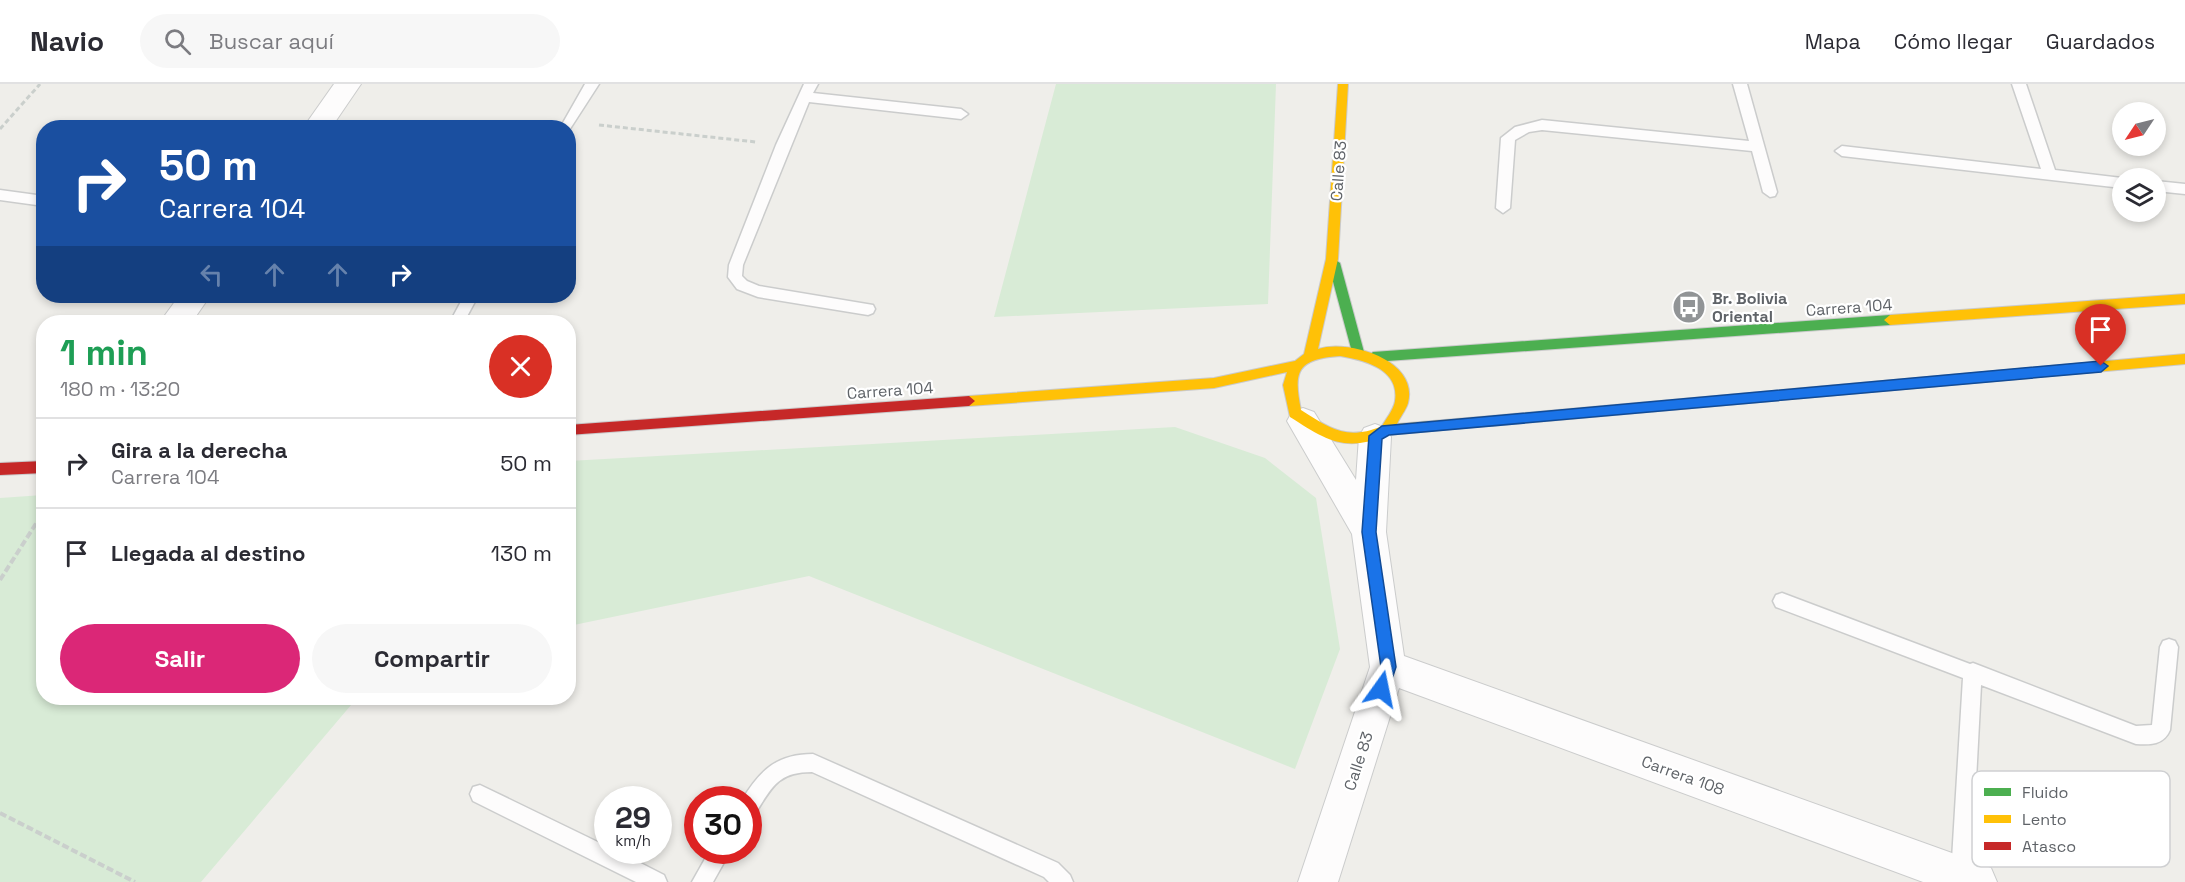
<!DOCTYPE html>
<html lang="es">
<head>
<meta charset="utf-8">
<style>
	body { margin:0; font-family:"Space Grotesk",sans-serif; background:#f7f7f7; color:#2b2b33; height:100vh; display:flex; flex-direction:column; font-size:22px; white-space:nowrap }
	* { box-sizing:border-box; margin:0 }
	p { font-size:20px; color:#7c7c81 }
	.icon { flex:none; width:33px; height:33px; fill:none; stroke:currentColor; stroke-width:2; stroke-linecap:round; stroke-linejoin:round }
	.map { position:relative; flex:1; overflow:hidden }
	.details { position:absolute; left:36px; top:231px; width:540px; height:390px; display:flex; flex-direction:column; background:#fff; border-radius:24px; box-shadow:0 3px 9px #0003 }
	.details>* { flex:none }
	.hud { position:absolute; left:36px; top:36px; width:540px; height:183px; border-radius:24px; box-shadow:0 3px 9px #0003; background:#1a4fa0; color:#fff; overflow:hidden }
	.needle { width:39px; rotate:235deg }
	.controls { position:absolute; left:2112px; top:18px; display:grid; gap:12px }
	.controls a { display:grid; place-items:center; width:54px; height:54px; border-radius:50%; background:#fff; box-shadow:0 3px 9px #0003; font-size:30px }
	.speed { position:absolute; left:594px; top:702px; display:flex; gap:12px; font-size:30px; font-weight:700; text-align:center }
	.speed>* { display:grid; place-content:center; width:78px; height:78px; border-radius:50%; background:#fff; box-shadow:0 3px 9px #0003; line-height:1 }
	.speed small { font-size:15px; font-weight:400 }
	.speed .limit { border:9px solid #d22; background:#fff; color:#111 }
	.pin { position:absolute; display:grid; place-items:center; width:51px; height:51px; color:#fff; margin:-62px -26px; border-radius:50% 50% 50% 0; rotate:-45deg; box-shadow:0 0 6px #0007 }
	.pin .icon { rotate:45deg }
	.me { position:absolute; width:66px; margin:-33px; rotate:12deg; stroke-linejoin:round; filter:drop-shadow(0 0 4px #0008) }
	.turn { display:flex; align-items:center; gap:21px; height:126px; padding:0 24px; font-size:27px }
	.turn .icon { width:78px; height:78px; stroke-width:2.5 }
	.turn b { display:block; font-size:42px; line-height:51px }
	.lanes { display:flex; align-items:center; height:57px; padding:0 24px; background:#0003; justify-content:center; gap:30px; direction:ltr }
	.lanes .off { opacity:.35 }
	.round { display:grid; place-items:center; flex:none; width:63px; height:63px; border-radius:32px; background:#f7f7f7 }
	.headline { display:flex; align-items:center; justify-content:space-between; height:102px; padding:0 24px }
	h1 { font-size:36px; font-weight:600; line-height:45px; color:#1e9e55 }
	.cta { display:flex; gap:12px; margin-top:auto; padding:12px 24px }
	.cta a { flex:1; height:69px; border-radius:36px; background:#db2777; color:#fff; font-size:24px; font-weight:600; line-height:69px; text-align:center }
	.cta a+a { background:#f7f7f7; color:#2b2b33 }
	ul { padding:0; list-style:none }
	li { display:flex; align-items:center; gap:18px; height:90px; padding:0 24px; border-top:2px solid #e1e1e2 }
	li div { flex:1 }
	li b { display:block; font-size:22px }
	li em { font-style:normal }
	header { display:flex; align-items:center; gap:36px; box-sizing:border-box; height:84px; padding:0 30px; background:#fff; border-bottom:2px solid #e1e1e2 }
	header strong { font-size:28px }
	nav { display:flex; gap:33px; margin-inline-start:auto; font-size:21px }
	.search { width:420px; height:54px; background:#f7f7f7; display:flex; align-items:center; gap:15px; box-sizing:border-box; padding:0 21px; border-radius:33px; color:#7c7c81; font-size:22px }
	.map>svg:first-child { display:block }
	.green { fill:#d8ebd6 }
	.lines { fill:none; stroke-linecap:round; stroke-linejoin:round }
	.lane-casing { stroke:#cbcccc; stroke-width:3 }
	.street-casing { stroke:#cbcccc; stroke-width:2 }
	.fast-casing { stroke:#cacacb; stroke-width:2 }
	.slow-casing { stroke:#cacacb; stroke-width:2 }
	.jam-casing { stroke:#cacacb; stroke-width:2 }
	.path-far1 { stroke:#cacfcc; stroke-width:3; stroke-dasharray:5 3; stroke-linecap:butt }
	.path { stroke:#cacfcc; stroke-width:4; stroke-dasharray:7 3; stroke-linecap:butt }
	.lane { fill:#fdfcfc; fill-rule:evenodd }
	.street { fill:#fdfcfc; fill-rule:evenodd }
	.fast { fill:#4caf50; fill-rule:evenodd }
	.slow { fill:#ffc107; fill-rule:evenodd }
	.jam { fill:#c62828; fill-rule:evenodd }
	.route { fill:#1a73e8; stroke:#114b97; stroke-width:1.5 }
	.labels { text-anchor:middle; stroke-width:4.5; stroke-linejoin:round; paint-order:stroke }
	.street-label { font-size:16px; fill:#5f6368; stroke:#fff }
	.poi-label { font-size:16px; font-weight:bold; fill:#5f6368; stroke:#fff; text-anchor:start }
	.key { fill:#fff; stroke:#cfd0d2; stroke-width:1.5 }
	.key-label { font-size:16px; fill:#5f6368 }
</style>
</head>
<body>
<header>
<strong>Navio</strong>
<div class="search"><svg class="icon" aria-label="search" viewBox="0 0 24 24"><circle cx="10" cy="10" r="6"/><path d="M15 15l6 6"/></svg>Buscar aquí</div>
<nav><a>Mapa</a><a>Cómo llegar</a><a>Guardados</a></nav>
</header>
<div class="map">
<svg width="2185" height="798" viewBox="0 0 2185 798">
	<rect width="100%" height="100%" fill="#efeeea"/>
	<path class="green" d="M1056,0H1276L1268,220L994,233Z
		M1175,343L1265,374L1316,414L1340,565L1295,685L809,492L569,542V377Z
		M43,411L44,614H357L201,798H0V414Z"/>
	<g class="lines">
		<g class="lane-casing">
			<path id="lane" d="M585,0H599L568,48V44H560Z
				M804,0H818L813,9L961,25L968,30L961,35L809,18L743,181L742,192L747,197L759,202L873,221L875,225L873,229L868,231L758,213L737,205L728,193L729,181L776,61Z
				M1733,0H1747L1777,108L1775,112L1770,113L1763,108L1752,67L1542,46L1529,48L1515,56L1510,124L1503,129L1496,124L1501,54L1515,43L1542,36L1749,57Z
				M2012,0H2026L2055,86L2122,94V104L1842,72L1835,67L1842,62L2041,85Z
				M2156,97L2185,100V110L2156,107Z
				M0,106L44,112V122L0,116Z
				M464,212H478L464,238H450Z
				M1782,509L1970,580L1973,579L2136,642L2152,641L2160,563L2163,557L2169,555L2175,557L2178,563L2170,646C2164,661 2150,661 2136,660L1981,601L1971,792L1968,798H1954L1951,792L1963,594L1776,523L1773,517L1776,511Z
				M813,670L1058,779L1070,791L1073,798H1049L1044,793L812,688C778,688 772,703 755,730L748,732V716H742C760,686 777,670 813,670Z
				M480,701L608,763V766H615L664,791L667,798H636L473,717L470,710L473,703Z
				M710,766H731L713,798H692Z"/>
		</g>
		<g class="street-casing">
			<path id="street" d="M334,0H361L331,44H303Z
				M179,212H210L192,238H160Z
				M1303,324L1314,328L1356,396L1359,353L1364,344L1375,340L1386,344L1391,353L1386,448L1404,572L1977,778L1991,784L1997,798H1923L1399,604L1338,798H1298L1370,583L1352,450L1287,337L1292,328Z"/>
		</g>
		<g class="fast-casing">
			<path id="fast" d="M1334,175L1340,179L1364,268L1358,273L1352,268L1328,179Z
				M1890,231L1896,236L1890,241L1373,278L1367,273L1373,268Z
				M2039,283L2045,288L2039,293L1491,342L1486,341L1484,337L1486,333L1491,332Z"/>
		</g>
		<g class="slow-casing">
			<path id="slow" d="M1338,0H1348L1338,175L1318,265C1349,255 1419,276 1408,319C1406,326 1400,333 1397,340L1491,332L1496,333L1498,337L1496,341L1388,351C1345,369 1326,356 1290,333L1283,301L1287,288L1214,304L969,322L964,321L963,317L969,312L1214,294L1295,277L1304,270L1326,175ZM1340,272C1364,276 1400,285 1395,317C1394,325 1386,335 1382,342C1347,357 1331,345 1301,326C1293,287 1297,275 1340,272Z
				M2185,210V220L1890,241L1884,236L1890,231Z
				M2185,270V280L2039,293L2033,288L2039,283Z"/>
		</g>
		<g class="jam-casing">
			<path id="jam" d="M969,312L975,317L969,322L568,351V341Z
				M44,377V389L0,391V379Z"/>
		</g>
		<path class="path-far1" d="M599,41L756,58
			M0,45L40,0"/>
		<path class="path" d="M0,496L44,427
			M0,729L135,798"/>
		<use href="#lane" class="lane"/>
		<use href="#street" class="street"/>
		<use href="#fast" class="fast"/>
		<use href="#slow" class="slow"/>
		<use href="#jam" class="jam"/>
	</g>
	<path class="route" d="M2101,277L2108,282L2101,288L1389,351L1382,355L1376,448L1396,583L1387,610H1376L1374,605L1381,583L1362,448L1369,352L1382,342Z"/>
	<defs>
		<g id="bus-disc" transform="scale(1.725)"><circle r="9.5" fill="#919496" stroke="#fff"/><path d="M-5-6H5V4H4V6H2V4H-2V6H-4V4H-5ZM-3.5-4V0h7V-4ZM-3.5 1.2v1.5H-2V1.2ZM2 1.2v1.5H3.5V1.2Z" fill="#fff"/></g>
	</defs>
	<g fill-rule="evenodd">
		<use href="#bus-disc" x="1689" y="223"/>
	</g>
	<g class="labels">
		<g class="street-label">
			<text transform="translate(1338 87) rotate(-86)" y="6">Calle 83</text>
			<text transform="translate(1849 223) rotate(-4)" y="6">Carrera 104</text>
			<text transform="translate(890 306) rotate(-4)" y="6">Carrera 104</text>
			<text transform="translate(1358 677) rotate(-72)" y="6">Calle 83</text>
			<text transform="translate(1683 691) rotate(20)" y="6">Carrera 108</text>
		</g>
		<g class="poi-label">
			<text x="1712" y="220">Br. Bolivia<tspan x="1712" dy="18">Oriental</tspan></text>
		</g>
	</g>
	<rect x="1972" y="687" width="198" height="96" rx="9" class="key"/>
	<rect x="1984" y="704" width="27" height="8" fill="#4caf50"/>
	<rect x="1984" y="731" width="27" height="8" fill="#ffc107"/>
	<rect x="1984" y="758" width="27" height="8" fill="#c62828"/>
	<g class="key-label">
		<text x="2022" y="714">Fluido</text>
		<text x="2022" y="741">Lento</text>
		<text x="2022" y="768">Atasco</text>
	</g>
</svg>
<div class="controls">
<a><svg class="needle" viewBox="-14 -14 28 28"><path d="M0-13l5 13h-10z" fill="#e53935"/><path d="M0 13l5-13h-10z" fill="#7c7c81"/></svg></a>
<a><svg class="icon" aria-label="layers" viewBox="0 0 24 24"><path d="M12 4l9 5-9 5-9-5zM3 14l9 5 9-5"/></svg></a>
</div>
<div class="speed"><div>29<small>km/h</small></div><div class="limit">30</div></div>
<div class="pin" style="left:2101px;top:282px;background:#d93025"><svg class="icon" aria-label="arrive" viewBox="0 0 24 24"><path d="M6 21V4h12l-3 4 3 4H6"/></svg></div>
<svg class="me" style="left:1381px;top:605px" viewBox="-20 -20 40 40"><path d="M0-17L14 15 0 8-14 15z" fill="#1a73e8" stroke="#fff" stroke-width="4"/></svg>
<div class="hud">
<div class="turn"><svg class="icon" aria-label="right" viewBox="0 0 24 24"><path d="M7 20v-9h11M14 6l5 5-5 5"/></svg><div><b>50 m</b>Carrera 104</div></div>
<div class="lanes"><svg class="icon off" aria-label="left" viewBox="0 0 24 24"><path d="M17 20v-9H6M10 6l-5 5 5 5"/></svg><svg class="icon off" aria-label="ahead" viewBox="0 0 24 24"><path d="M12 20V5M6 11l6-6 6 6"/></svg><svg class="icon off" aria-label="ahead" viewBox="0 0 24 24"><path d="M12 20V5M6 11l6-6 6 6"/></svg><svg class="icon" aria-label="right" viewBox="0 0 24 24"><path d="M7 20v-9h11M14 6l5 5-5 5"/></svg></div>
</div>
<section class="details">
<div class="headline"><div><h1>1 min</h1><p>180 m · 13:20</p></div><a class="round" style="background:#d93025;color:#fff"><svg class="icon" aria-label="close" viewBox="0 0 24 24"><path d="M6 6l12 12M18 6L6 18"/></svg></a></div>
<ul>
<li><svg class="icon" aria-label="right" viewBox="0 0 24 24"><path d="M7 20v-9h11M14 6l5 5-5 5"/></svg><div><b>Gira a la derecha</b><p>Carrera 104</p></div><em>50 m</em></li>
<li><svg class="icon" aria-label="arrive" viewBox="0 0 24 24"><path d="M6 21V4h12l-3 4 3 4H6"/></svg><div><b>Llegada al destino</b></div><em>130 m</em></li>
</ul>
<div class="cta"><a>Salir</a><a>Compartir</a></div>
</section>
</div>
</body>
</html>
